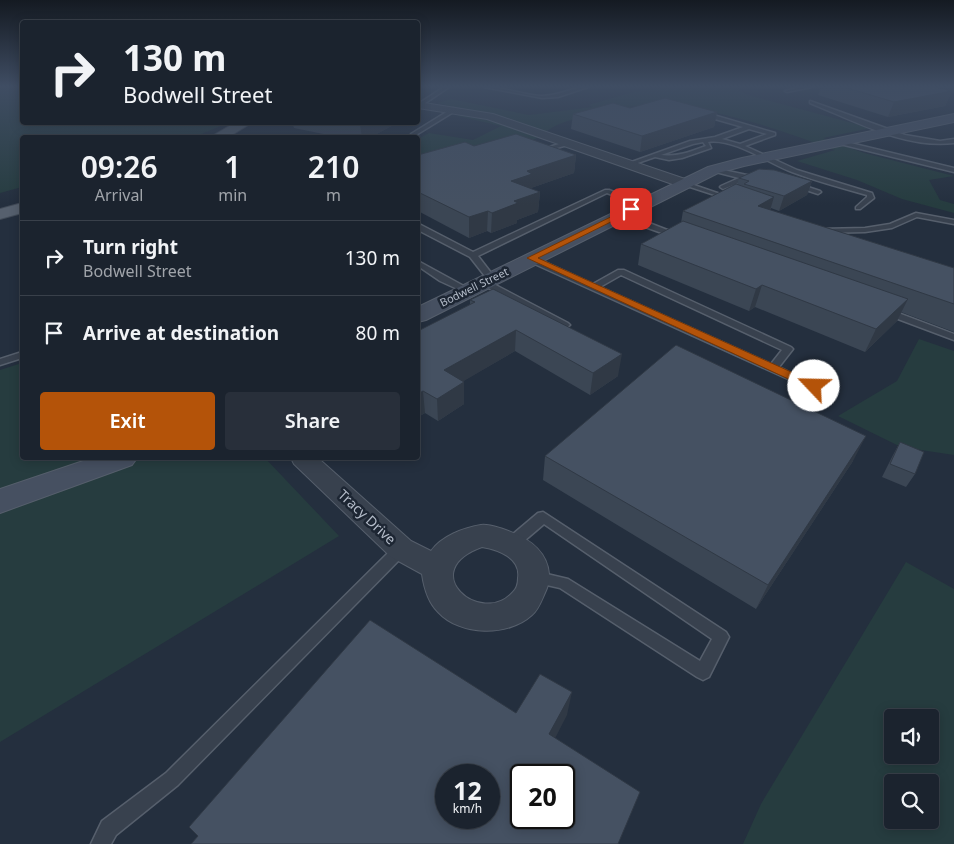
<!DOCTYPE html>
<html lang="en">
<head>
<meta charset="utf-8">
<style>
	body { margin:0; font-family:"Noto Sans",sans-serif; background:#282f3a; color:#f1f3f6; height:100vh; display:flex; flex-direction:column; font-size:19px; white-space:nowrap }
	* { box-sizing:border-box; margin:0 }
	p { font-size:16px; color:#a0a4aa }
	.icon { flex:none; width:28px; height:28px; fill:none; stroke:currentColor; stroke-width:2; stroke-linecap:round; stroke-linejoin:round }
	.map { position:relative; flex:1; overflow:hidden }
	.panel { position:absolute; left:20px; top:135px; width:400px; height:325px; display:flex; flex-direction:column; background:#1b232e; border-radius:5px; box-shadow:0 2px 12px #0003,0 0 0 1px #39404a }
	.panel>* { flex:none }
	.guide { position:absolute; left:20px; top:20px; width:400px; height:105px; border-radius:5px; box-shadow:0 2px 12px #0003,0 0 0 1px #39404a; background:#1b232e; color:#f1f3f6; overflow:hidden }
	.tools { position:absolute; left:884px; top:709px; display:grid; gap:10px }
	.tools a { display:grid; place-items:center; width:55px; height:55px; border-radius:5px; background:#1b232e; box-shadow:0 2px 12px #0003,0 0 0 1px #39404a; font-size:25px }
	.speed { position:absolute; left:435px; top:764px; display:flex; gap:10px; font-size:25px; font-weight:700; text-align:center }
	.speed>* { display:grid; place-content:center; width:65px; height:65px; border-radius:50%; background:#1b232e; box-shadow:0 2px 12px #0003,0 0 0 1px #39404a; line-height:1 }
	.speed small { font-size:12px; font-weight:400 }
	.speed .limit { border:2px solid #111; border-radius:8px; background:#fff; color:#111 }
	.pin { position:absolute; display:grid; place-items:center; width:42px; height:42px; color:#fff; margin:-21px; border-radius:10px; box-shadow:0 2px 8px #0006 }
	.me { position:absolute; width:55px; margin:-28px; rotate:294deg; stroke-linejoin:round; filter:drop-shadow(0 0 4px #0008) }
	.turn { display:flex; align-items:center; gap:18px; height:105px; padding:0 20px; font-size:22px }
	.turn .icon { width:65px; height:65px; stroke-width:2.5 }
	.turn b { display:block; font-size:35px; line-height:42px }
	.eta { display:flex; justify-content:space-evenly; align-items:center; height:85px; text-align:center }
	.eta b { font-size:30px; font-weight:600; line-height:35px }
	.button { display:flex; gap:10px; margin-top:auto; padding:10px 20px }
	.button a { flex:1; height:58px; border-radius:5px; background:#b45309; color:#fff; font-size:20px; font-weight:600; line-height:58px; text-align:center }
	.button a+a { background:#282f3a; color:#f1f3f6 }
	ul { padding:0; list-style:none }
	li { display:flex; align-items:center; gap:15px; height:75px; padding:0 20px; border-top:1px solid #39404a }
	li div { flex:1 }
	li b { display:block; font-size:19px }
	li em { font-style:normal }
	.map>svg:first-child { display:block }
	.green { fill:#263c3f; fill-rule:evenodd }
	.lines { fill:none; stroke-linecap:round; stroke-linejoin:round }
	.lane-casing { stroke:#565f6c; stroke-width:3 }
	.street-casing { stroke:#565f6c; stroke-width:2 }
	.secondary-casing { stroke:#565f6c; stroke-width:2 }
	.primary-casing { stroke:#414a57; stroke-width:2 }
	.lane { fill:#38414e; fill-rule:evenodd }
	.street { fill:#38414e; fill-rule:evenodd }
	.secondary { fill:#465061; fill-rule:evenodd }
	.primary { fill:#56606e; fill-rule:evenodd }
	.wall { fill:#3b4654 }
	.shaded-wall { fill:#303945 }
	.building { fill:#455162; stroke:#303945; fill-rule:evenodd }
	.route { fill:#b45309; stroke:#753606 }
	.labels { text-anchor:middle; stroke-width:5; stroke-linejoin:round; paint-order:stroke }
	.far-street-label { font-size:11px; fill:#b4bcc9; stroke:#1d2633 }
	.street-label { font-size:14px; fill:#b4bcc9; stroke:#1d2633 }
</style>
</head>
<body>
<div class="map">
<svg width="954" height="844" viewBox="0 0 954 844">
	<rect width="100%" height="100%" fill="#242f3e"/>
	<path class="green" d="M0,87H22V122L228,123L194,137L22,138V187L0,193Z
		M668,87H741L739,91L752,96L871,128L823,138L864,153L954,176L929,180L940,200L954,204V213L902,199L857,180L797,161L835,150C774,128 702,101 636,106C615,108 578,117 559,124C549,128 542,136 533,140C496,152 456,156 418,162V139L429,133L473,140L501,126L458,116L459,108L437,103L451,99L529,115L593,107L588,105L637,91Z
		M919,339L954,351V455L901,447L838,416L897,381Z
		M22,363V458H265L339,536L0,742V370Z
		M906,562L954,589V844H743L761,804ZM892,718H930V755H892ZM930,782V820H892V782Z"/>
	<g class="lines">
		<g class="lane-casing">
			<path id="lane" d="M444,87H449L421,106H418V104Z
				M484,87C504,87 523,95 542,96C559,96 573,87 588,87L558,97L542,98Z
				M802,87H812L787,92L785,91Z
				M810,101L905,135L940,141L954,139V143C905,149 855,121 810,103Z
				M453,108L455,111L416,135L411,134Z
				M703,112L775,133V135L745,146L797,170L872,193L874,198L860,209H856V207L867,197V195C842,188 816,181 792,172C768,163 734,138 708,142L711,148L682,158L669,160L655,157L629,166L626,164L690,141L715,137L743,127L701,115ZM749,129L767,134L740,144L722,139ZM703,142L706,146C690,152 677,157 661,155L693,144Z
				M838,140L954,168V172L836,143Z
				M569,141L571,144L539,153L536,151Z
				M714,168L756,177L759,179L756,181L746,180L723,189L720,187L721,186L739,178L712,171L711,170Z
				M681,182H685L732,198L727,199L681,184Z
				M796,183L820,191L821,192L818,194L794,186L793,185Z
				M605,190H609L644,204L639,205L607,193L478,256L495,278L491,281L488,280L470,257L418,230V225H421L473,252Z
				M617,213H623L683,236L676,238L617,217Z
				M916,213L954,220V224L917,217L892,228L865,232L821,233L817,231L821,229L865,228L890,224Z
				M528,257H534L593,284L618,270H624L791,347L793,349L779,367L819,387L818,389H810L528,261ZM621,275L782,350L771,364L600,287Z
				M418,261L471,290L467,293L464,292L440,281L418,266Z
				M484,279L568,323L570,325L565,328L562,327L481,284L480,282Z
				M885,308L954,334V340L882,313L880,311Z
				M22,352V358L0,365V359Z
				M543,512L726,632L729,637L709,677L703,680L697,677L560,588L529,581L527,577L529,573L534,571L568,579L700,661L712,639L544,524L517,547L512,548L507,547L505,543L507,539L538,513Z
				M401,543L406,545L408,549L406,553L178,785L116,835L111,844H91L102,821L166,773L396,545Z"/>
		</g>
		<g class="street-casing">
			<path id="street" d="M418,102L493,114L688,180L690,183L688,186H678L487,119L418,108Z
				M291,458H318L411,541L431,551C442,536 463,528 481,525C488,524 496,527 503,529C524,536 547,548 549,574C550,581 547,589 544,595C541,602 538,610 532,615C508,637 460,636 438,612C428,602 424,588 422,574L391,557L294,464ZM482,547C499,550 521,558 518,578C518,584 517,588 513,592C481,628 415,571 482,547Z"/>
		</g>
		<g class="secondary-casing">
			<path id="secondary" d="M954,114V122L744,166L718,173L426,320L418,322V307L708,167L742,158Z
				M92,458H137L132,465L0,513V489Z"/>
		</g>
		<g class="primary-casing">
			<path id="primary" d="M236,122H253L227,138H209Z
				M22,203V213L0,219V209Z"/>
		</g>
		<use href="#lane" class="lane"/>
		<use href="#street" class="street"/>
		<use href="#secondary" class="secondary"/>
		<use href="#primary" class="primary"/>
	</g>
	<path class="wall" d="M821,87H954L945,106L888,117L818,95Z
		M630,108L717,112L714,127L640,152L571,129L573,114Z
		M292,122H399L369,138H343L294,128Z
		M474,146L576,155L574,173L531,188V189L540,192L538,212L517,220V223L491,233L487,231L469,238L418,211V155Z
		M739,178L812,181L807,195L779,211L771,208L770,210L954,268V332L901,312L897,321L865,352L755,307L749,311L638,265L641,244L681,223L683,211L737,185Z
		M470,300L618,376L590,395L515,351L463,381L464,404L438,421L425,413L418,417V331L470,305Z
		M900,442L915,474L906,487L882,477L893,455Z
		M545,456L853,461L756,609L543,480Z"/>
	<path class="shaded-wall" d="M924,87H954V92L951,93L945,106L888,117L894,102Z
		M419,97V112L418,113V98Z
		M717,112L714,127L640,152L642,136Z
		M364,122H399L369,138H362L360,124Z
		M576,155L574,173L531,188V192L511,181L527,171Z
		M812,181L807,195L779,211L784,196Z
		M540,192L538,212L517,220V223L491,233L492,213L514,201Z
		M774,197L768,217L758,206Z
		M488,211L487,231L469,238V217Z
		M762,285L755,307L749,311L756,289Z
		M908,299L897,321L865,352L876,329Z
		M516,330L515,351L445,392L444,370Z
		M622,354L618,376L590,395L593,373Z
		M464,382V404L438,421L437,399Z
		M423,391L425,413L418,417V394Z
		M866,436L853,461L756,609L768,585Z
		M572,692L567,715L546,756L549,734Z"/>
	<path class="building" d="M844,87H935L952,91L894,102Z
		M665,98L717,112L642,136L573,114L613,103L630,108Z
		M349,122H364L360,124Z
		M516,134L576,155L527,171L532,174L511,181L540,192L514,201L518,203L492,213L488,211L469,217L418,192V162H419L418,161V155L465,142L474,146Z
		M759,169L774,170L812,181L784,196L744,184L749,181L739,178Z
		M736,184L774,197L758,206L954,268V304L683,211Z
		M683,221L908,299L876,329L762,285L756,289L641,244Z
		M493,289L622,354L593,373L516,330L444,370L464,382L437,399L423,391L418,394V331L475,302L470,300Z
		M676,345L866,436L768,585L545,456Z
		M900,442L924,452L915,474L890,464Z
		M370,620L516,713L540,674L572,692L549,734L640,792L618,844H191L198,836L189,827ZM446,775H489V818H446ZM521,775H564V818H521Z"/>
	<linearGradient id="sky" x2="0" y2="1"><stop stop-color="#141a22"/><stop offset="0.42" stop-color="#3f4d63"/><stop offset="1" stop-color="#3f4d63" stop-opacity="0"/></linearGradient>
	<rect width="954" height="205" fill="url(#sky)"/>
	<path class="route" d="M631,207L633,208V211L538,258L818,384L819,386L818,389H810L527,258Z"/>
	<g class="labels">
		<g class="far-street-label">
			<text transform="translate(474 287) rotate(-26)" y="4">Bodwell Street</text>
		</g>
		<g class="street-label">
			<text transform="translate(367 517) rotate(43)" y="5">Tracy Drive</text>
		</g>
	</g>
</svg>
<div class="tools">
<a><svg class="icon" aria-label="sound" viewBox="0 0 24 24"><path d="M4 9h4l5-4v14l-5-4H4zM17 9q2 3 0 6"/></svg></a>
<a><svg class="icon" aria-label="search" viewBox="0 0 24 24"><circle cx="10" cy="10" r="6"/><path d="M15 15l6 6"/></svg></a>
</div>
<div class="speed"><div>12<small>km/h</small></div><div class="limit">20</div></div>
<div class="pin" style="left:631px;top:209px;background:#d93025"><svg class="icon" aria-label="arrive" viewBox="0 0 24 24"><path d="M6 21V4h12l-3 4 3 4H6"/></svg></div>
<svg class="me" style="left:814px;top:386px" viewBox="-20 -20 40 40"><circle r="19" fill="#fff"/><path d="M0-13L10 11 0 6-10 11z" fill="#b45309"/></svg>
<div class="guide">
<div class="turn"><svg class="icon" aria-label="right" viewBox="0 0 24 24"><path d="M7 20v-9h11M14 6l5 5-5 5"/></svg><div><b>130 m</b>Bodwell Street</div></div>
</div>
<section class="panel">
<div class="eta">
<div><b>09:26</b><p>Arrival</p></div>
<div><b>1</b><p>min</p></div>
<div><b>210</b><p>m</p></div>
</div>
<ul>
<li><svg class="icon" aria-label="right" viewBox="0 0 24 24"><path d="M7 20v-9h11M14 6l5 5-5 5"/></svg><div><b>Turn right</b><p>Bodwell Street</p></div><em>130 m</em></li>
<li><svg class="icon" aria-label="arrive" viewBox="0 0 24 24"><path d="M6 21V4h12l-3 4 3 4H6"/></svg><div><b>Arrive at destination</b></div><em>80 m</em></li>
</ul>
<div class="button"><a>Exit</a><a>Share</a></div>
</section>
</div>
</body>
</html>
